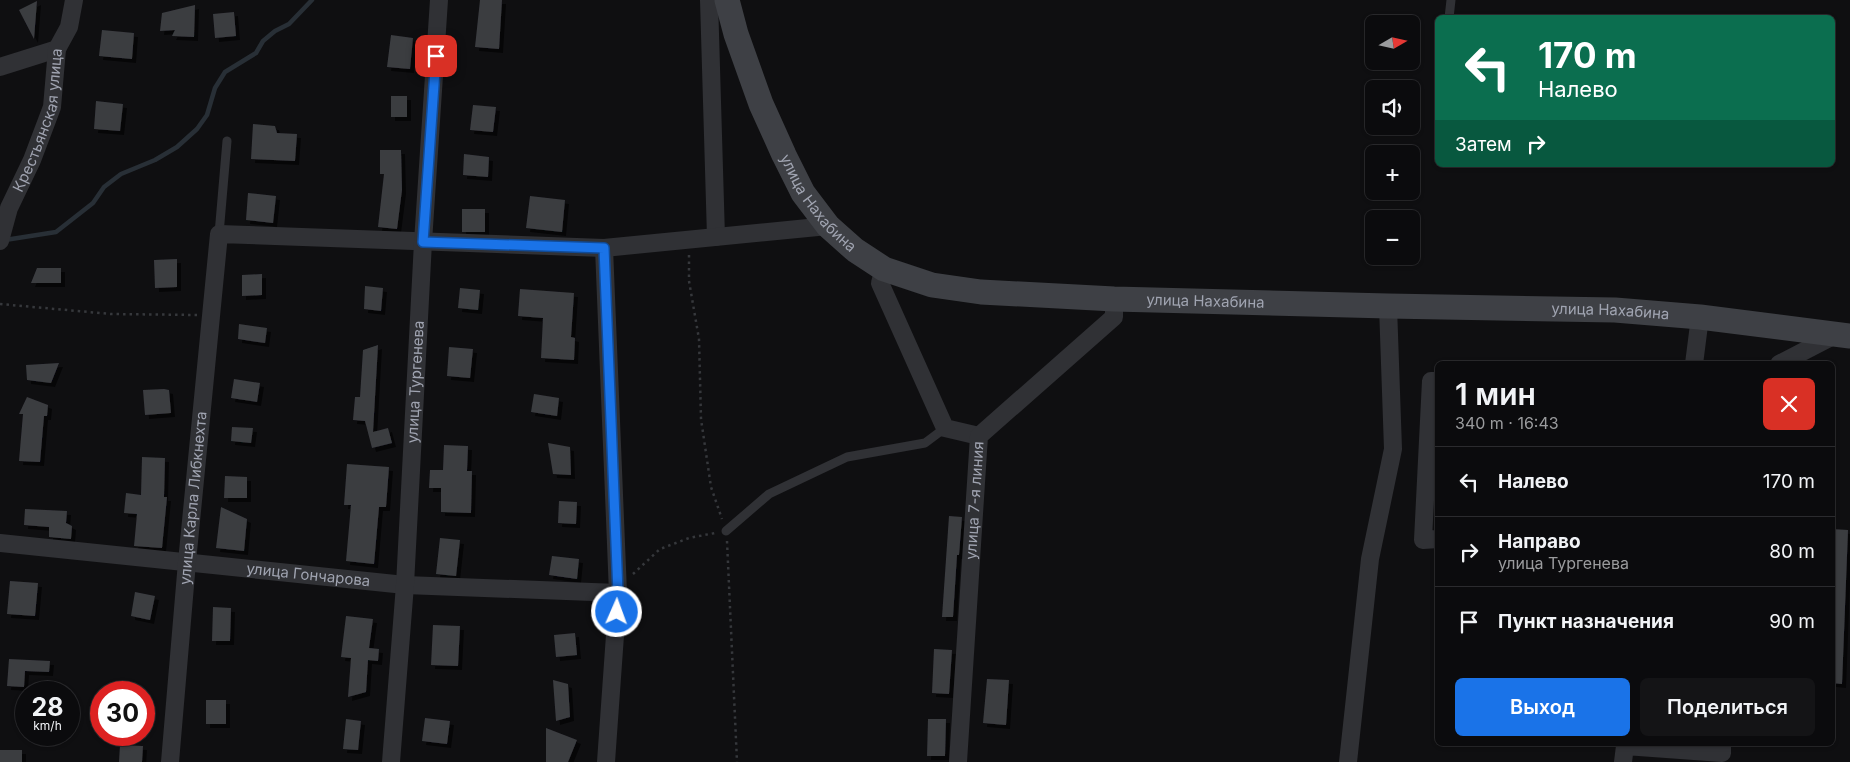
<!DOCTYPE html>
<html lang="ru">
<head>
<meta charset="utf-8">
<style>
	body { margin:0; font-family:Inter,sans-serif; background:#141416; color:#f1f3f6; height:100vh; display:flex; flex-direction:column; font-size:19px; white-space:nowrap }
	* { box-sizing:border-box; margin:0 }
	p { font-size:16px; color:#9a9b9d }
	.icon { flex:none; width:28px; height:28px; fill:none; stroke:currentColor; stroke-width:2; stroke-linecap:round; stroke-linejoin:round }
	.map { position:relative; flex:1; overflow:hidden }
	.panel { position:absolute; left:1435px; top:361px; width:400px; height:385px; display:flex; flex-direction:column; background:#0b0b0d; border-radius:8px; box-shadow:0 1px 4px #0004,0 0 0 1px #2b2b2e }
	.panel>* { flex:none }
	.banner { position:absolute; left:1435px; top:15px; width:400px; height:152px; border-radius:8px; box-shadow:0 1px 4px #0004,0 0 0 1px #2b2b2e; background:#0b6e4f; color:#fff; overflow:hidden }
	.needle { width:32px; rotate:81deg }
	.fabs { position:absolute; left:1365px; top:15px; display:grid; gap:10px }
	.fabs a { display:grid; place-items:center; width:55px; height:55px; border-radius:8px; background:#0b0b0d; box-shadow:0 1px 4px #0004,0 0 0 1px #2b2b2e; font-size:25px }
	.speed { position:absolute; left:15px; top:681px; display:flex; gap:10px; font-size:25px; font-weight:700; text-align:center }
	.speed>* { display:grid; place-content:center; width:65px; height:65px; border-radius:50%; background:#0b0b0d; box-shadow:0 1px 4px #0004,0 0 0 1px #2b2b2e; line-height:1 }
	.speed small { font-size:12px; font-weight:400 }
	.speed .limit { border:8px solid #d22; background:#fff; color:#111 }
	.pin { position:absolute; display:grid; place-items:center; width:42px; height:42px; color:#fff; margin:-21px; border-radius:10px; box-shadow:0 2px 8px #0006 }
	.me { position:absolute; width:55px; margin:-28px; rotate:2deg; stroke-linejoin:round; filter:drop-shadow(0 0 4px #0008) }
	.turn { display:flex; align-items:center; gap:18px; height:105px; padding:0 20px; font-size:22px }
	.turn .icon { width:65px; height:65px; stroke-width:2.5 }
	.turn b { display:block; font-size:35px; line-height:42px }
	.then { display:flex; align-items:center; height:48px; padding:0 20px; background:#0003; gap:10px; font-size:19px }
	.round { display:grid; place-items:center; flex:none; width:52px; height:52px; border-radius:8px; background:#141416 }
	.headline { display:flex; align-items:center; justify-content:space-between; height:85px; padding:0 20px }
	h1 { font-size:30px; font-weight:600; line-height:38px }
	.cta { display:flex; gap:10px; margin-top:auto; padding:10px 20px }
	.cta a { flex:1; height:58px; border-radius:8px; background:#1a73e8; color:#fff; font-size:20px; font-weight:600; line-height:58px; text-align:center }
	.cta a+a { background:#141416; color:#f1f3f6 }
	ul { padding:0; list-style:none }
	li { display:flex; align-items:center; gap:15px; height:70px; padding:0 20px; border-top:1px solid #2b2b2e }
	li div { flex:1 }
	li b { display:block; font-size:19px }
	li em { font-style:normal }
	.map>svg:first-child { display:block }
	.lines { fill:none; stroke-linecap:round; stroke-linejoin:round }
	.stream { stroke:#282f36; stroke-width:4.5 }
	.building { fill:#3b3c41; filter:url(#shadow) }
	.path { stroke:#36383c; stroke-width:2.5; stroke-dasharray:2.5 4; stroke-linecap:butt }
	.service { stroke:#303135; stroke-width:9 }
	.minor { stroke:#303135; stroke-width:18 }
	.secondary { stroke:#3e4045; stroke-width:25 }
	.route-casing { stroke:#114b97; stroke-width:12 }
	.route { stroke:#1a73e8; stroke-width:9 }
	.labels { text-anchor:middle; stroke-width:4; stroke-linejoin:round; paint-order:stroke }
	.street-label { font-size:15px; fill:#a0a4b1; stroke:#0a0a0b }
</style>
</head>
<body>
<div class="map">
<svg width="1850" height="762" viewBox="0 0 1850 762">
	<defs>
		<filter id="shadow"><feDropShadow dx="4" dy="4" stdDeviation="0" flood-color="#0009"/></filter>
	</defs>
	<rect width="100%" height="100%" fill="#0f0f11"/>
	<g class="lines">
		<path class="stream" d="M5,240L56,232L93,203L104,187L121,174L155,160L177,147L197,129L207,115L215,88L225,72L256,53L263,41L275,31L289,24L312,0"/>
	</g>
	<path class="building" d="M480,0H502L499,49L475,47Z
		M37,1L34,39L19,10Z
		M195,5L194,37L172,36L175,30L160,31L162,13Z
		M234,12L236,36L215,38L213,14Z
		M102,30L134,33L132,59L99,56Z
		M391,35L413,38L410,69L387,67Z
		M391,96H407V117H391Z
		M96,101L123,104L120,131L94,129Z
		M473,105L496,107L493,132L470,130Z
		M253,124L275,126L277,133L297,134L295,161L251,159Z
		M380,150H401L402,190L397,229L378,227L384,174H380Z
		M464,154L489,157L488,177L463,175Z
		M248,193L276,196L273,223L246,220Z
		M530,196L565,200L562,232L526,228Z
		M462,209H485V232H462Z
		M177,259V287L155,288L154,260Z
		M37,268H61V283H31Z
		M262,274V295L242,296V275Z
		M365,286L383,288L381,311L364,309Z
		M460,288L480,290L478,310L458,308Z
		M520,289L574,293L571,337L575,338L574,360L541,358L543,318L518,316Z
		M239,324L267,328L265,343L238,339Z
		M378,345L373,432L388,428L392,443L372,448L365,421L353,420L355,397H360L363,350Z
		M449,347L473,349L470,378L447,376Z
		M59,363L51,383L27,380L26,365Z
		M234,379L260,383L257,402L231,398Z
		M164,389L169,390L171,413L145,415L143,390Z
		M534,394L559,398L557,416L531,412Z
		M27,397L48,405L47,416H44L40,462L19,461L23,414H19Z
		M232,427L253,428L251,443L231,441Z
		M548,443L570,447L571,475L553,474Z
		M444,445L468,446L467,471H472L471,513L441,512V488H429L430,470H443Z
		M142,457L165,458L164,497H167L162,548L134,546L137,514L124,513L126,493L141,495Z
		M347,464L389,467L386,507H379L374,564L346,561L351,505H344Z
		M225,476L247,477V498H224Z
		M559,501L577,502L576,524L558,523Z
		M221,507L247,519L244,551L216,548Z
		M25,509L67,511L66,523L72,526L71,539L49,537V527L24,525Z
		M949,516L962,517L959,555H957L953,617H942Z
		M1832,529L1848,530L1842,684L1832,683Z
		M440,538L460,540L456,576L436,574Z
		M552,556L579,559L577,579L549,575Z
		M10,581L38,583L35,616L7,614Z
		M135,592L155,596L150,620L131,616Z
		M213,607L231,608L230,641H212Z
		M346,616L373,619L369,648L379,649L378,661L368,660L366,692L348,697L351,658L341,657Z
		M433,625L460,626L458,666L431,665Z
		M575,633L577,655L556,657L554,635Z
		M934,649L952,650L949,694L932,693Z
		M9,659L50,661L49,672L25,671L24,687L7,686Z
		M987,679L1009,680L1006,725L983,723Z
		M553,680L568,684L570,717L556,721Z
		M206,700H226V724H206Z
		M425,718L450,721L447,744L422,741Z
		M346,719L361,721L358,750L343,749Z
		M928,719H946L945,756H927Z
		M546,728L577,740L568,762H546Z
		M120,745L143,746L142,762H119Z
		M0,750H22V762H0Z"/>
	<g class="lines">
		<path class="path" d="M689,255V281L699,339L701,419L711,487L722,519
			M0,304L111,314L197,315
			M727,541L737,762
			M633,574L660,549L689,538L715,533"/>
		<path class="service" d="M1449,18L1451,0
			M219,234L227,141
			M726,531L769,494L847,457L925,443L945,428"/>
		<g class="minor">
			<path d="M709,0L716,237"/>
			<path d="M0,67L57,49"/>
			<path id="s1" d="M0,241L9,208L32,160L52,107L57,49L69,27L74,0"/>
			<path d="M604,248L618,593L606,762"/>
			<path d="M884,269L880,283L945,428L979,436"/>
			<path d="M1694,364L1700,317"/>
			<path d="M1779,364L1837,334"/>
			<path d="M1438,381H1431L1423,540L1438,539"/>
			<path id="s2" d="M0,543L405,585L618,593"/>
			<path id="s3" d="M170,762L187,562L219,234L604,248L828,226"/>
			<path id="s4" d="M391,762L405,585L423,242L439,0"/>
			<path id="s5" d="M958,762L979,436L1114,317V299"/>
			<path d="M1348,762L1370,559L1393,449L1388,306"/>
			<path d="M1623,762L1625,746L1722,753V744"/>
		</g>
		<path class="secondary" id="s6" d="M727,0L736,34L761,104L784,155L803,193L828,226L855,250L884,269L932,285L981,292L1114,299L1388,306L1615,310L1700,317L1850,336"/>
	</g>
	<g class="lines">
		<g class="route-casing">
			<path id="route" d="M436,56L423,242L604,248L618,593L617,612"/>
		</g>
		<use href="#route" class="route"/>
	</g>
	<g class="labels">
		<g class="street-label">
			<text dy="5" stroke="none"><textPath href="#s1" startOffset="128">Крестьянская улица</textPath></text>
			<text dy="5" stroke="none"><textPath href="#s6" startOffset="225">улица Нахабина</textPath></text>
			<text dy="5" stroke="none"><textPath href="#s6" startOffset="645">улица Нахабина</textPath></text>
			<text dy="5" stroke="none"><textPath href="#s6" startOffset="1050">улица Нахабина</textPath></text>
			<text dy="5" stroke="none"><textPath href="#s4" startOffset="381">улица Тургенева</textPath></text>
			<text dy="5" stroke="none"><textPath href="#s3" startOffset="265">улица Карла Либкнехта</textPath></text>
			<text dy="5" stroke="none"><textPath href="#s5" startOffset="262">улица 7-я линия</textPath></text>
			<text dy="5" stroke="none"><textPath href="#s2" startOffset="310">улица Гончарова</textPath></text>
		</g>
	</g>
</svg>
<div class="fabs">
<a><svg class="needle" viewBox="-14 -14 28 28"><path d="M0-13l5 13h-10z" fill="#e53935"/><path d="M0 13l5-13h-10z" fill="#9a9b9d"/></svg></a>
<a><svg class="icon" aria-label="sound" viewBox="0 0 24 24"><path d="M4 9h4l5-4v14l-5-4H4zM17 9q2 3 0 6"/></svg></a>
<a>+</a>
<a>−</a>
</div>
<div class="speed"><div>28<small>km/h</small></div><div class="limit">30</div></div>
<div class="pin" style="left:436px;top:56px;background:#d93025"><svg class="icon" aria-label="arrive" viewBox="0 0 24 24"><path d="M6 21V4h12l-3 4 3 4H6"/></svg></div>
<svg class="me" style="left:617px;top:612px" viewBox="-20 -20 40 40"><circle r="17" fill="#1a73e8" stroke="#fff" stroke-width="3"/><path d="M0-11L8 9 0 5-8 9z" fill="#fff"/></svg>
<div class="banner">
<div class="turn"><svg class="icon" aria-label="left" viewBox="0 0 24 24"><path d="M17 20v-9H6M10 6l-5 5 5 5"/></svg><div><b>170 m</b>Налево</div></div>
<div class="then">Затем<svg class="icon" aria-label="right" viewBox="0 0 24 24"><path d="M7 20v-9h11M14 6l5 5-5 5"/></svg></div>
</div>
<section class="panel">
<div class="headline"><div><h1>1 мин</h1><p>340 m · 16:43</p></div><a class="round" style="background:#d93025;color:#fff"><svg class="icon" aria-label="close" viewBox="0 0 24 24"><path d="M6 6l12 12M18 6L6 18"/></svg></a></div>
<ul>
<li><svg class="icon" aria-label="left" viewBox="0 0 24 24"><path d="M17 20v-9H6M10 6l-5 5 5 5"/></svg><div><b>Налево</b></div><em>170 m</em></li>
<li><svg class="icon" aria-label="right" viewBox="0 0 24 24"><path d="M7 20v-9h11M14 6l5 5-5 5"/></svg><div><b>Направо</b><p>улица Тургенева</p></div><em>80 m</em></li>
<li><svg class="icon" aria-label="arrive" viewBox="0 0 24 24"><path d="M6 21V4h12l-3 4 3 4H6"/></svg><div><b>Пункт назначения</b></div><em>90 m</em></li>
</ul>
<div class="cta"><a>Выход</a><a>Поделиться</a></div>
</section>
</div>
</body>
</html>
